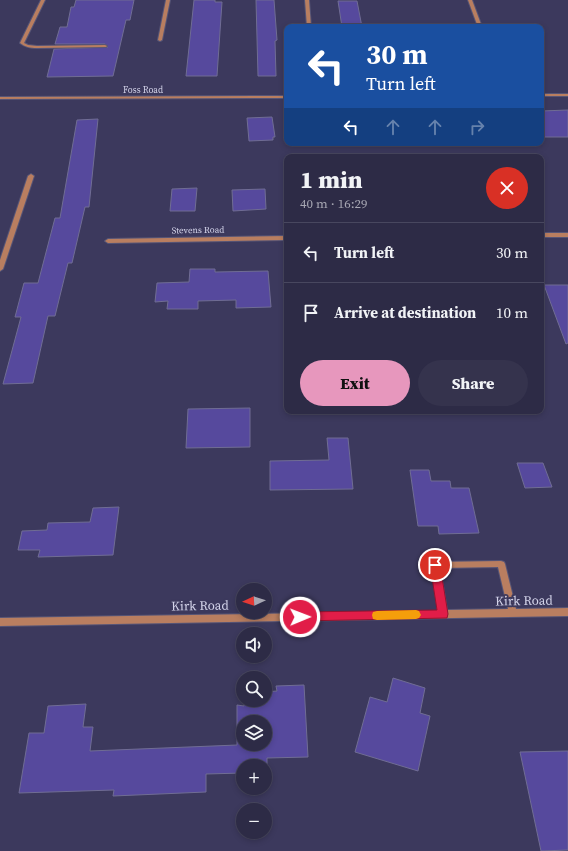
<!DOCTYPE html>
<html lang="en">
<head>
<meta charset="utf-8">
<style>
	body { margin:0; font-family:"Source Serif 4",serif; background:#35334d; color:#f1f3f6; height:100vh; display:flex; flex-direction:column; font-size:15px; white-space:nowrap }
	* { box-sizing:border-box; margin:0 }
	p { font-size:13px; color:#a7a7b3 }
	.icon { flex:none; width:22px; height:22px; fill:none; stroke:currentColor; stroke-width:2; stroke-linecap:round; stroke-linejoin:round }
	.map { position:relative; flex:1; overflow:hidden }
	.sheet { position:absolute; left:284px; top:154px; width:260px; height:260px; display:flex; flex-direction:column; background:#2d2b46; border-radius:8px; box-shadow:0 2px 6px #0003,0 0 0 1px #48475f }
	.sheet>* { flex:none }
	.top-card { position:absolute; left:284px; top:24px; width:260px; height:122px; border-radius:8px; box-shadow:0 2px 6px #0003,0 0 0 1px #48475f; background:#1a4fa0; color:#fff; overflow:hidden }
	.needle { width:26px; rotate:267deg }
	.fabs { position:absolute; left:236px; top:583px; display:grid; gap:8px }
	.fabs a { display:grid; place-items:center; width:36px; height:36px; border-radius:50%; background:#2d2b46; box-shadow:0 2px 6px #0003,0 0 0 1px #48475f; font-size:20px }
	.pin { position:absolute; display:grid; place-items:center; width:34px; height:34px; color:#fff; margin:-17px; border:2px solid #fff; border-radius:50%; box-shadow:0 1px 4px #0007 }
	.me { position:absolute; width:44px; margin:-22px; rotate:89deg; stroke-linejoin:round; filter:drop-shadow(0 0 3px #0008) }
	.turn { display:flex; align-items:center; gap:14px; height:84px; padding:0 16px; font-size:18px }
	.turn .icon { width:52px; height:52px; stroke-width:2.5 }
	.turn b { display:block; font-size:28px; line-height:34px }
	.lanes { display:flex; align-items:center; height:38px; padding:0 16px; background:#0003; justify-content:center; gap:20px; direction:ltr }
	.lanes .off { opacity:.35 }
	.round { display:grid; place-items:center; flex:none; width:42px; height:42px; border-radius:21px; background:#35334d }
	.overview { display:flex; align-items:center; justify-content:space-between; height:68px; padding:0 16px }
	h1 { font-size:24px; font-weight:800; line-height:30px }
	.action { display:flex; gap:8px; margin-top:auto; padding:8px 16px }
	.action a { flex:1; height:46px; border-radius:24px; background:#e797bd; color:#111; font-size:16px; font-weight:800; line-height:46px; text-align:center }
	.action a+a { background:#35334d; color:#f1f3f6 }
	ul { padding:0; list-style:none }
	li { display:flex; align-items:center; gap:12px; height:60px; padding:0 16px; border-top:1px solid #48475f }
	li div { flex:1 }
	li b { display:block; font-size:15px }
	li em { font-style:normal }
	.map>svg:first-child { display:block }
	.building { fill:#56499d; stroke:#706d94; fill-rule:evenodd }
	.lines { fill:none; stroke-linecap:round; stroke-linejoin:round }
	.minor-casing { stroke:#575576; stroke-width:2 }
	.minor { fill:#b97e60; fill-rule:evenodd }
	.route { fill:#e11d48; stroke:#92132f }
	.slow { fill:#f59e0b }
	.labels { text-anchor:middle; stroke-width:4; stroke-linejoin:round; paint-order:stroke }
	.far-street-label { font-size:9px; fill:#d3d3e9; stroke:#3c395d }
	.near-street-label { font-size:13px; fill:#d3d3e9; stroke:#3c395d }
</style>
</head>
<body>
<div class="map">
<svg width="568" height="851" viewBox="0 0 568 851">
	<rect width="100%" height="100%" fill="#3c395d"/>
	<path class="building" d="M76,0H134L130,20H126L113,76L47,77L54,49L108,47L105,44H55L60,27H67L71,7H74Z
		M194,0H215V2H222L217,76H186Z
		M256,0H274L277,40L275,41L276,76H258Z
		M338,1H357L362,27H342Z
		M568,110V137H541V111Z
		M272,117L275,137H273V140L249,141L247,118Z
		M98,119L89,207H85L72,263H68L55,316H48L33,383L3,384L21,317H15L24,283H38L55,218H60L77,120Z
		M197,188L195,211H170L172,189Z
		M265,189L266,209L233,211L232,190Z
		M190,269H215V272L268,271L271,307L236,308V300L198,301V309H167L168,301L155,302L157,283L189,282Z
		M544,285H568V343L566,344Z
		M250,408V447L186,448L188,409Z
		M327,438H348L353,489L270,490V461L329,460Z
		M517,463H543L552,487L525,488Z
		M410,470H429L431,481H450L451,488H469L479,533L439,534L438,526H418Z
		M119,507L113,555L38,557L40,550H18L22,531L47,530L48,523L90,522L93,508Z
		M393,678L425,688L420,713L430,716L418,771L355,752L370,697L387,702Z
		M304,685L308,757L267,758V772H265V766H243V773L206,774V792L113,796L114,790L19,793L29,733H44L48,706L86,704L83,727H93L90,751L237,745V705L244,706V700H265V692L277,691L276,686ZM243,722H265V744H243Z
		M568,751V850L541,851L520,752Z"/>
	<g class="lines">
		<g class="minor-casing">
			<path id="minor" d="M41,0H45L24,43L28,45L37,46L105,45L107,46L106,47L37,48C30,48 25,47 20,43Z
				M166,0H170L162,40L160,41L158,40Z
				M305,0H309L311,27H307Z
				M468,0H472L482,27H478Z
				M541,94H568V96H541Z
				M287,96V98L0,99V97Z
				M31,174L34,176L3,269L0,271V260L28,176Z
				M541,233H568V237H541Z
				M287,236V240L108,243L105,241L108,239Z
				M501,561L504,562L505,564L516,609L568,608V616L0,626V618L438,611L431,565L432,563L435,562ZM498,567L508,609L447,610L440,568Z"/>
		</g>
		<use href="#minor" class="minor"/>
	</g>
	<path class="route" d="M435,561L440,565L448,614L447,618L300,621L297,620L295,617L297,613L300,612L437,610L430,565Z"/>
	<path class="slow" d="M416,610L419,611L421,615L419,618L416,619L377,620L373,619L372,615L373,612L377,611Z"/>
	<g class="labels">
		<g class="far-street-label">
			<text x="143" y="93">Foss Road</text>
			<text transform="translate(198 230) rotate(-1)" y="3">Stevens Road</text>
		</g>
		<g class="near-street-label">
			<text transform="translate(524 600) rotate(-1)" y="5">Kirk Road</text>
			<text transform="translate(200 605) rotate(-1)" y="5">Kirk Road</text>
		</g>
	</g>
</svg>
<div class="fabs">
<a><svg class="needle" viewBox="-14 -14 28 28"><path d="M0-13l5 13h-10z" fill="#e53935"/><path d="M0 13l5-13h-10z" fill="#a7a7b3"/></svg></a>
<a><svg class="icon" aria-label="sound" viewBox="0 0 24 24"><path d="M4 9h4l5-4v14l-5-4H4zM17 9q2 3 0 6"/></svg></a>
<a><svg class="icon" aria-label="search" viewBox="0 0 24 24"><circle cx="10" cy="10" r="6"/><path d="M15 15l6 6"/></svg></a>
<a><svg class="icon" aria-label="layers" viewBox="0 0 24 24"><path d="M12 4l9 5-9 5-9-5zM3 14l9 5 9-5"/></svg></a>
<a>+</a>
<a>−</a>
</div>
<div class="pin" style="left:435px;top:565px;background:#d93025"><svg class="icon" aria-label="arrive" viewBox="0 0 24 24"><path d="M6 21V4h12l-3 4 3 4H6"/></svg></div>
<svg class="me" style="left:300px;top:617px" viewBox="-20 -20 40 40"><circle r="17" fill="#e11d48" stroke="#fff" stroke-width="3"/><path d="M0-11L8 9 0 5-8 9z" fill="#fff"/></svg>
<div class="top-card">
<div class="turn"><svg class="icon" aria-label="left" viewBox="0 0 24 24"><path d="M17 20v-9H6M10 6l-5 5 5 5"/></svg><div><b>30 m</b>Turn left</div></div>
<div class="lanes"><svg class="icon" aria-label="left" viewBox="0 0 24 24"><path d="M17 20v-9H6M10 6l-5 5 5 5"/></svg><svg class="icon off" aria-label="ahead" viewBox="0 0 24 24"><path d="M12 20V5M6 11l6-6 6 6"/></svg><svg class="icon off" aria-label="ahead" viewBox="0 0 24 24"><path d="M12 20V5M6 11l6-6 6 6"/></svg><svg class="icon off" aria-label="right" viewBox="0 0 24 24"><path d="M7 20v-9h11M14 6l5 5-5 5"/></svg></div>
</div>
<section class="sheet">
<div class="overview"><div><h1>1 min</h1><p>40 m · 16:29</p></div><a class="round" style="background:#d93025;color:#fff"><svg class="icon" aria-label="close" viewBox="0 0 24 24"><path d="M6 6l12 12M18 6L6 18"/></svg></a></div>
<ul>
<li><svg class="icon" aria-label="left" viewBox="0 0 24 24"><path d="M17 20v-9H6M10 6l-5 5 5 5"/></svg><div><b>Turn left</b></div><em>30 m</em></li>
<li><svg class="icon" aria-label="arrive" viewBox="0 0 24 24"><path d="M6 21V4h12l-3 4 3 4H6"/></svg><div><b>Arrive at destination</b></div><em>10 m</em></li>
</ul>
<div class="action"><a>Exit</a><a>Share</a></div>
</section>
</div>
</body>
</html>
